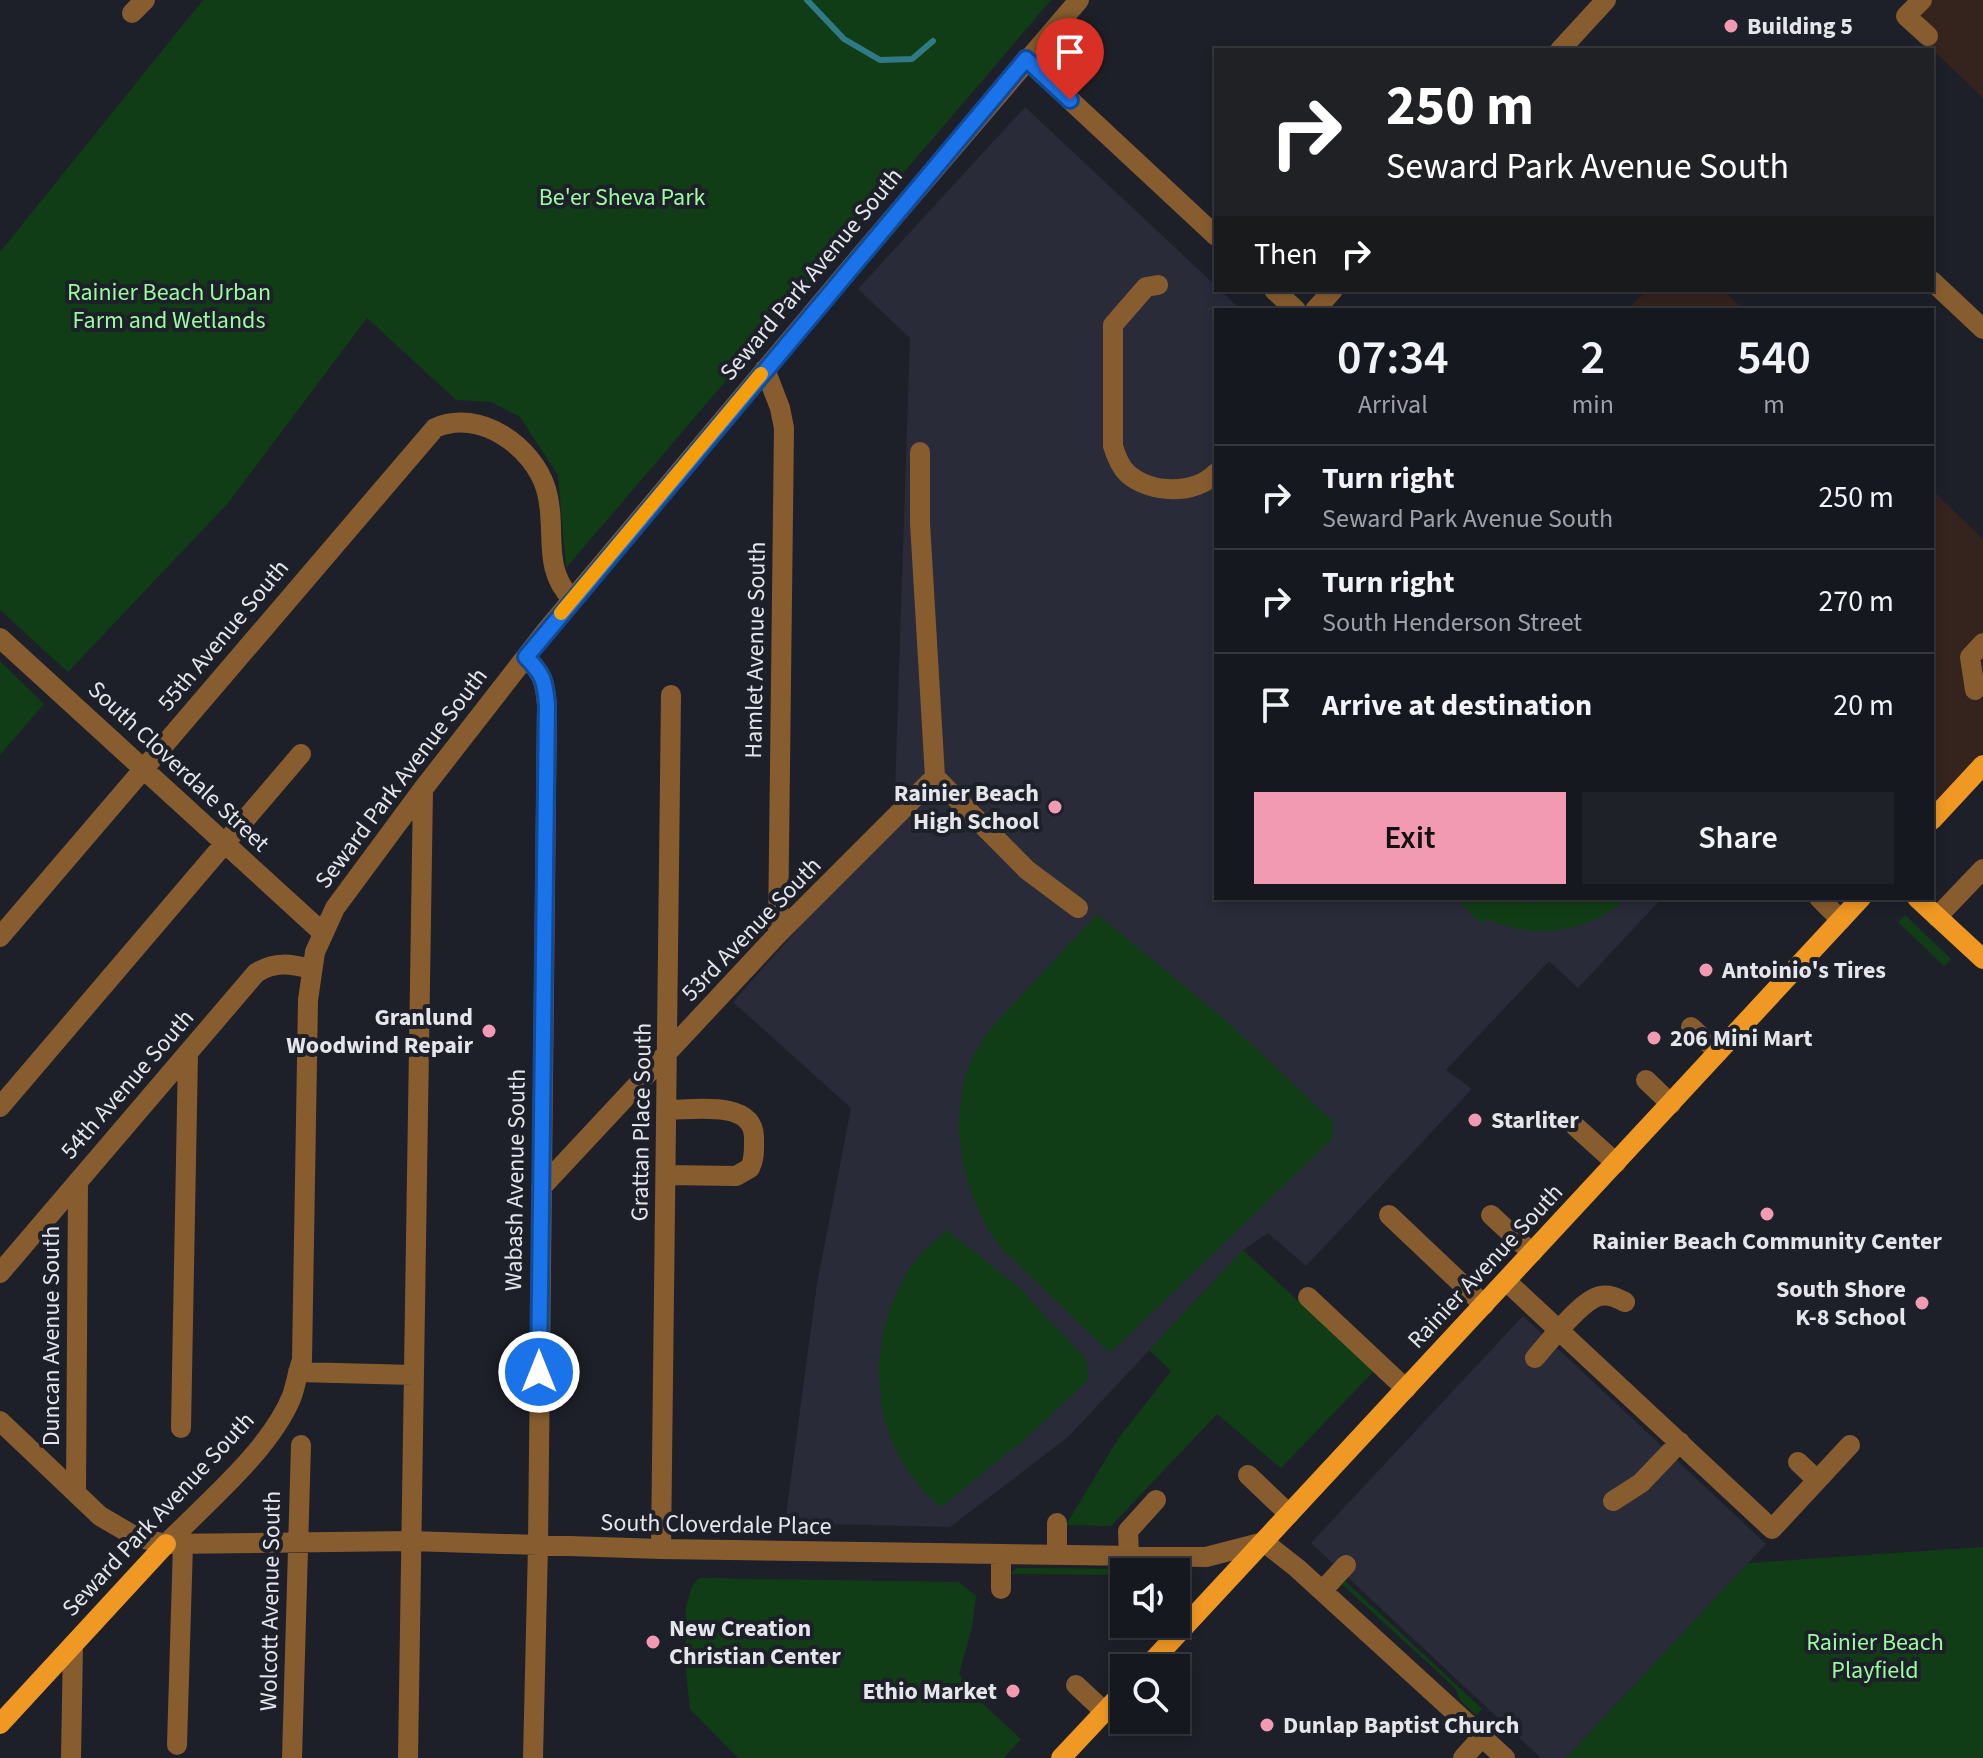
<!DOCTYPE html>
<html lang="en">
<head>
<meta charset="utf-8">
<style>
	body { margin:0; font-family:"Source Sans 3",sans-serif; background:#1f2128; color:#f1f3f6; height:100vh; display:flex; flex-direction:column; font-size:30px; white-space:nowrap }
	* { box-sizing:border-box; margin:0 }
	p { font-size:26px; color:#9ea0a4 }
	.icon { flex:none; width:44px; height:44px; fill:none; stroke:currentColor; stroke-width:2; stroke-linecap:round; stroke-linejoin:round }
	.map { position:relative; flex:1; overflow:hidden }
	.sheet { position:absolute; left:1214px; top:308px; width:720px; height:592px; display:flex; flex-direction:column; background:#16181f; border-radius:0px; box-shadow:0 4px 12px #0003,0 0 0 2px #35373d }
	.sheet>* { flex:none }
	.guide { position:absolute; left:1214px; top:48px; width:720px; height:244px; border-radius:0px; box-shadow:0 4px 12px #0003,0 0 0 2px #35373d; background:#202124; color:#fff; overflow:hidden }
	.buttons { position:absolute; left:1110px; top:1558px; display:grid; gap:16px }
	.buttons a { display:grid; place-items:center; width:80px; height:80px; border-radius:0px; background:#16181f; box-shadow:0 4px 12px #0003,0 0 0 2px #35373d; font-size:40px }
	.pin { position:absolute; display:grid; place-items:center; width:68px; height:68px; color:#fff; margin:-82px -34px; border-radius:50% 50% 50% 0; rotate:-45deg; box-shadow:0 0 8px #0007 }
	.pin .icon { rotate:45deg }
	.me { position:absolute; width:88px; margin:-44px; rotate:0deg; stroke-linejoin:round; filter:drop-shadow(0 0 6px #0008) }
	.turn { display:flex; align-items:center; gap:28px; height:168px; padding:0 40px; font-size:36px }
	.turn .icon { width:104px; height:104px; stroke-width:2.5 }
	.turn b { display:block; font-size:56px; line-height:68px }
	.then { display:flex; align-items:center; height:76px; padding:0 40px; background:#0003; gap:16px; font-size:30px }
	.eta { display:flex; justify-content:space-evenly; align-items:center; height:136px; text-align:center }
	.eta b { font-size:48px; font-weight:600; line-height:56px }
	.action { display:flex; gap:16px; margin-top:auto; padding:16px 40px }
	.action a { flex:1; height:92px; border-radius:0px; background:#f19ab2; color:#111; font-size:32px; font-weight:600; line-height:92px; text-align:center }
	.action a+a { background:#1f2128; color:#f1f3f6 }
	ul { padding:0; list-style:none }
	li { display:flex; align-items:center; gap:24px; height:104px; padding:0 40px; border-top:2px solid #35373d }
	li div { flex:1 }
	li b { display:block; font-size:30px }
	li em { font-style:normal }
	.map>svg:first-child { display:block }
	.commercial { fill:#35231d }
	.built { fill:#292b39 }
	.green { fill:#113d16 }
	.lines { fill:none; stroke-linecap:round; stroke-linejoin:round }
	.stream { stroke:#2f7a85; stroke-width:6 }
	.minor { stroke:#875d2f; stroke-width:20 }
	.major { stroke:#ef9823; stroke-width:20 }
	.route-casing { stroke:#114b97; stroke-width:20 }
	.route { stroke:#1a73e8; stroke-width:14 }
	.slow { stroke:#f59e0b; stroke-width:14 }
	.poi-dot { fill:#f19ab2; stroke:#1e2029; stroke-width:3 }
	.labels { text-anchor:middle; stroke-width:8; stroke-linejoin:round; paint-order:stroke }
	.poi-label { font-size:24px; font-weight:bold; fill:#e5e6ec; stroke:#1e2029; text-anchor:start }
	.park-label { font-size:24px; fill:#9afb9f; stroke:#1e2029 }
	.street-label { font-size:24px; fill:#e5e6ec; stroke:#1e2029 }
</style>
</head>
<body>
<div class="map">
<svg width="1983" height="1758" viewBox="0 0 1983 1758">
	<rect width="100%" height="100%" fill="#1e2029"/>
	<path class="commercial" d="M1925,0H1983V98L1904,22Z
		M1647,290H1723L1744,310H1628Z
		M1932,490L1983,539V752L1932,808Z"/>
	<path class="built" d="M1025,107L1216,286V290H1220L1241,310H1216V898H1662L1578,988L1549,961L1446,1070L1472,1089L1306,1266L1268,1233L1243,1250L1068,1437L950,1527L785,1523L817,1284L851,1108L733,1002L891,824L895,793L910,338L858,289Z
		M1523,1316L1766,1544L1566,1758H1541L1311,1543Z"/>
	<path class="green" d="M203,0H1051L566,568L558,475L520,417L491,402L456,400L367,318L228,503L68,672L0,610V252Z
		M0,661L44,704L0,755Z
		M1455,898H1508L1534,903L1572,898H1627C1588,934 1534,940 1486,919L1482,924Z
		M1097,914L1229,1023L1333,1122L1332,1139L1110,1353L1001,1248C956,1187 940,1096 989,1031C998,1018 1011,1007 1022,995C1047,968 1072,941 1097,914Z
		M1905,915L1951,959L1944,966L1898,922Z
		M947,1230L1027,1294L1026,1296L1087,1360L1088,1380L1024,1440L941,1507C868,1448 861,1340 912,1265C921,1252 936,1241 947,1230Z
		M1243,1250L1374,1371L1281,1468L1217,1414L1111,1526L1066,1525L1118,1439L1171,1371L1149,1350Z
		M1983,1547V1758H1566L1748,1563Z
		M1016,1568L1140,1569L1154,1572H1124V1575L1011,1574Z
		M699,1578L959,1582L976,1596L972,1627L959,1674L971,1693L1021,1739L1004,1758H738L690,1709L686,1671V1607L692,1586Z
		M1345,1581L1482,1709L1476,1715L1460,1700L1455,1688L1342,1584Z"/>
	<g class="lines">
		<path class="stream" d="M807,0L844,39L880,60L912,59L933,41"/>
		<path class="minor" d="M1922,0L1906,16L1928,36
			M132,13L145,0
			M1560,50L1606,0
			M1026,59L1216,236
			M1932,281L1983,329
			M1158,285L1146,287L1113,325V446C1116,456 1120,467 1128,474C1151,494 1195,495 1216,473
			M1274,290L1296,310
			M1315,310L1333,290
			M765,369L780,408L784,428L778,934
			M920,452V523L935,777L1027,870L1078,908
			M0,638L323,933
			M526,657C543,674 545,682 547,705L538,1546L533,1758
			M1975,690L1970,657L1983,643
			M1819,898L1841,920
			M1937,917L1983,869
			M0,937L435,428C479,408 533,446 546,489C558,529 540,568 573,600
			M1691,1027L1718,1052
			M1646,1080L1671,1104
			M0,1107L301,754
			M1575,1126L1616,1163
			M666,1175L736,1176L750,1168C755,1158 754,1148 754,1137C753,1099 692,1110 667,1110
			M541,1188L778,934L935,777
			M1389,1215L1484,1305
			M1491,1215L1532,1253
			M0,1273L256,973C275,961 291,964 311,969
			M1506,1281L1772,1529L1850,1445
			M1308,1297L1406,1389
			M1535,1358C1549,1342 1581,1300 1600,1296C1610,1294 1617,1298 1625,1302
			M298,1372L414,1375
			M0,1421L100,1516L136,1537L166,1544L411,1541L661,1549L1206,1557L1264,1542L1297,1568L1505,1758
			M181,1428L188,1053
			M1798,1462L1817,1480
			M1248,1475L1289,1514
			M76,1493L78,1181
			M1613,1501L1641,1483L1680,1442
			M166,1544C206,1503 271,1449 292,1396C296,1384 298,1371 302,1360L308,1000L315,952L335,908L423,789L546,631L858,259L1079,0
			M661,1549L671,695
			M1057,1555V1523
			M1129,1556L1128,1531L1156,1500
			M1001,1589V1554
			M1322,1591L1346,1565
			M1076,1685L1105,1712
			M177,1745L183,1544
			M71,1758L73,1645
			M292,1758L301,1445
			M408,1758L423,789
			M1463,1758L1482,1737"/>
		<path class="major" d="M1932,820L1983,765
			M1917,898L1983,959
			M1146,1668L1861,898
			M0,1724L166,1544
			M1061,1758L1124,1691"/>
	</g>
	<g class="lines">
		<g class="route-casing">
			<path id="route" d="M539,1372L547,705C545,681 543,674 526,657L1026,59L1070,100"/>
		</g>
		<use href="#route" class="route"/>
		<path class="slow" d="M561,613L761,374"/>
	</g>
	<g class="poi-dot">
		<circle cx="1731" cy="26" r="8"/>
		<circle cx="1055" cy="807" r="8"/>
		<circle cx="1706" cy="970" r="8"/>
		<circle cx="489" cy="1031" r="8"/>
		<circle cx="1654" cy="1038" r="8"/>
		<circle cx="1475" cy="1120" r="8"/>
		<circle cx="1767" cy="1214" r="8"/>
		<circle cx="1922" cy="1303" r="8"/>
		<circle cx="653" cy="1642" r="8"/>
		<circle cx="1013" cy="1691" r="8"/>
		<circle cx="1267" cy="1725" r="8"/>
	</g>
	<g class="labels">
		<g class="poi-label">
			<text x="1747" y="34">Building 5</text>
			<text x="1039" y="801" text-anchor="end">Rainier Beach<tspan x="1039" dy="28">High School</tspan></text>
			<text x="1722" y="978">Antoinio's Tires</text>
			<text x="473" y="1025" text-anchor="end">Granlund<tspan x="473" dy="28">Woodwind Repair</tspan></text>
			<text x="1670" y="1046">206 Mini Mart</text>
			<text x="1491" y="1128">Starliter</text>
			<text x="1767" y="1249" text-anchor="middle">Rainier Beach Community Center</text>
			<text x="1906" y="1297" text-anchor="end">South Shore<tspan x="1906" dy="28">K-8 School</tspan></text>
			<text x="669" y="1636">New Creation<tspan x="669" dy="28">Christian Center</tspan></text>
			<text x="997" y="1699" text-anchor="end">Ethio Market</text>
			<text x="1283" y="1733">Dunlap Baptist Church</text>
		</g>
		<g class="park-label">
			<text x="622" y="205">Be'er Sheva Park</text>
			<text x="169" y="300">Rainier Beach Urban<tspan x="169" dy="28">Farm and Wetlands</tspan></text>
			<text x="1875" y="1650">Rainier Beach<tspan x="1875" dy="28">Playfield</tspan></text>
		</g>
		<g class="street-label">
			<text transform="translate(811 274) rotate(-50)" y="8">Seward Park Avenue South</text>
			<text transform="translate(223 635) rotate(-50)" y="8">55th Avenue South</text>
			<text transform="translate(755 650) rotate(-89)" y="8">Hamlet Avenue South</text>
			<text transform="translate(179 766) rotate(43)" y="8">South Cloverdale Street</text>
			<text transform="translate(401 778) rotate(-53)" y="8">Seward Park Avenue South</text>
			<text transform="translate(751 929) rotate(-46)" y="8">53rd Avenue South</text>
			<text transform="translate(127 1084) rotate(-49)" y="8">54th Avenue South</text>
			<text transform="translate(641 1122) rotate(-89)" y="8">Grattan Place South</text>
			<text transform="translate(515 1180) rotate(-89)" y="8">Wabash Avenue South</text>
			<text transform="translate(1485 1266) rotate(-47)" y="8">Rainier Avenue South</text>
			<text transform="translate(51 1336) rotate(-90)" y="8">Duncan Avenue South</text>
			<text transform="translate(158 1514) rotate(-47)" y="8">Seward Park Avenue South</text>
			<text transform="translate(716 1524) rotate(1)" y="8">South Cloverdale Place</text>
			<text transform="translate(270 1601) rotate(-89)" y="8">Wolcott Avenue South</text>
		</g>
	</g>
</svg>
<div class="buttons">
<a><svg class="icon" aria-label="sound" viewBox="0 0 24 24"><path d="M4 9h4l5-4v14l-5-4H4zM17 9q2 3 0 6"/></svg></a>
<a><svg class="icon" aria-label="search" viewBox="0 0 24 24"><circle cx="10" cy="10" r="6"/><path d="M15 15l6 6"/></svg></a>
</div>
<div class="pin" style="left:1070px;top:100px;background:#d93025"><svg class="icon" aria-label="arrive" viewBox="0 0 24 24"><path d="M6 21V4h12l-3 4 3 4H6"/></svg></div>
<svg class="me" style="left:539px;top:1372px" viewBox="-20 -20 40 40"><circle r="17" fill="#1a73e8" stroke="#fff" stroke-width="3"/><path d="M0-11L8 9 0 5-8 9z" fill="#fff"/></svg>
<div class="guide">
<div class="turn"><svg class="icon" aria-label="right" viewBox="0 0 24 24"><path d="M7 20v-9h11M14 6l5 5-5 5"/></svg><div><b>250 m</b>Seward Park Avenue South</div></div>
<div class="then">Then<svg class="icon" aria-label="right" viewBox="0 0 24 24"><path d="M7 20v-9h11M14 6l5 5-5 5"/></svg></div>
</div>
<section class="sheet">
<div class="eta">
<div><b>07:34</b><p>Arrival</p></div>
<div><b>2</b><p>min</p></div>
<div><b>540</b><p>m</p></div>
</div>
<ul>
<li><svg class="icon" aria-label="right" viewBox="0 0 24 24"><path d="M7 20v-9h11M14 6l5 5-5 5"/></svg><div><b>Turn right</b><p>Seward Park Avenue South</p></div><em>250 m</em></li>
<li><svg class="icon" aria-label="right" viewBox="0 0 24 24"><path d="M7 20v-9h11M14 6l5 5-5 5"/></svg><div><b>Turn right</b><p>South Henderson Street</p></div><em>270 m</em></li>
<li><svg class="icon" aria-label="arrive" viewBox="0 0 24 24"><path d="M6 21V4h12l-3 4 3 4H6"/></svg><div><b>Arrive at destination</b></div><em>20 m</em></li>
</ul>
<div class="action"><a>Exit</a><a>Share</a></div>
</section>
</div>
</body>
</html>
